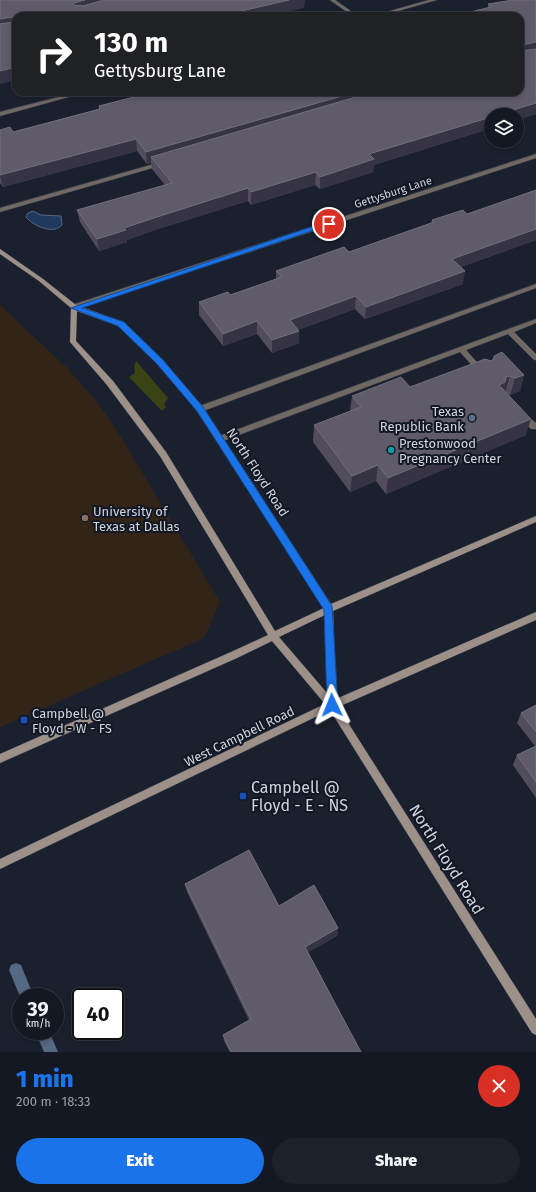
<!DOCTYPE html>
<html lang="en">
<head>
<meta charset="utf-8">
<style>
	body { margin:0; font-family:"Fira Sans",sans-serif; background:#1d212a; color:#f1f3f6; height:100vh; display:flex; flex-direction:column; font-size:15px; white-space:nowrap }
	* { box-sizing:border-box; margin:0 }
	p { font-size:13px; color:#9da0a5 }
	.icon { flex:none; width:22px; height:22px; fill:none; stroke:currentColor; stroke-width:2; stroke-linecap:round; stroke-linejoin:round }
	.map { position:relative; height:1052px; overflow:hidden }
	.side { display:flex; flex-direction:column; background:#141822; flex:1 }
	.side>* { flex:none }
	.hud { position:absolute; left:12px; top:12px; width:512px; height:84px; border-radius:12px; box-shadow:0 2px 6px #0003,0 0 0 1px #333740; background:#202124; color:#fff; overflow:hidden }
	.buttons { position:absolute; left:484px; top:108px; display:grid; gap:8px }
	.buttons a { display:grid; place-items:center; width:40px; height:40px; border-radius:50%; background:#141822; box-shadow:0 2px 6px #0003,0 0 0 1px #333740; font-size:20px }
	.speed { position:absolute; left:12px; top:988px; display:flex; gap:8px; font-size:20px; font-weight:700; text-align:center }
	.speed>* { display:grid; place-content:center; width:52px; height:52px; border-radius:50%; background:#141822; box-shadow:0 2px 6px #0003,0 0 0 1px #333740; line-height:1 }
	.speed small { font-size:10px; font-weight:400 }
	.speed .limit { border:2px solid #111; border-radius:6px; background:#fff; color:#111 }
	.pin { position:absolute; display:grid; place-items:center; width:34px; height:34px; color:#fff; margin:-17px; border:2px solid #fff; border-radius:50%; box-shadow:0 1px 4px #0007 }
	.me { position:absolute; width:44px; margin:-22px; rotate:358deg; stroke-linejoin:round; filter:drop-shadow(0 0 3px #0008) }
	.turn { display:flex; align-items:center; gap:14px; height:84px; padding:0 16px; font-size:18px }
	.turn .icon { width:52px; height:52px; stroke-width:2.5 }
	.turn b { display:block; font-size:28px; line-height:34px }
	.round { display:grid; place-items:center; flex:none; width:42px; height:42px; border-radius:21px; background:#1d212a }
	.overview { display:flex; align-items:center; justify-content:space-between; height:68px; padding:0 16px }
	h1 { font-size:24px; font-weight:800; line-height:30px; color:#1a73e8 }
	.primary-button { display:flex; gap:8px; margin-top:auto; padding:8px 16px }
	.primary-button a { flex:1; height:46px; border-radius:24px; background:#1a73e8; color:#fff; font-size:16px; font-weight:800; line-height:46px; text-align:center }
	.primary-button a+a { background:#1d212a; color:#f1f3f6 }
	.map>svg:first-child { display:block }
	.education { fill:#322518 }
	.green { fill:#3a4313 }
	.water { fill:#20395d; stroke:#556884 }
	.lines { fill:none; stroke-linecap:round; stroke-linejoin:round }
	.stream { fill:#556884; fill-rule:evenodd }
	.lane-casing { stroke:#383d4a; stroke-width:1 }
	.street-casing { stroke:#383d4a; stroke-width:1 }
	.secondary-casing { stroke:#383d4a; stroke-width:1 }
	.lane { fill:#706863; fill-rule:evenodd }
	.street { fill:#706863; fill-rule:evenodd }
	.secondary { fill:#9d9089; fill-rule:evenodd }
	.wall { fill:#524c5c }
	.shaded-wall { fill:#363444 }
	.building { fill:#5f5b6a; stroke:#716e7c }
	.route { fill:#1a73e8; stroke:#114b97 }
	.service-dot { fill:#5c6f8a; stroke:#121724; stroke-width:1.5 }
	.culture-dot { fill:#0f9aa8; stroke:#121724; stroke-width:1.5 }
	.education-dot { fill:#8d6e63; stroke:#121724; stroke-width:1.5 }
	.transit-dot { fill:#1a4fb4; stroke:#121724; stroke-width:1.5 }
	.labels { text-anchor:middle; stroke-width:4; stroke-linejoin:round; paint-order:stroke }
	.far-street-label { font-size:11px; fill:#d0d4de; stroke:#121724 }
	.poi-label { font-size:13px; fill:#d0d4de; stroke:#121724; text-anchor:start }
	.street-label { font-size:13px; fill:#d0d4de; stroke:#121724 }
	.near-poi-label { font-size:16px; fill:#d0d4de; stroke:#121724; text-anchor:start }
	.near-street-label { font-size:16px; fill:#d0d4de; stroke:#121724 }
</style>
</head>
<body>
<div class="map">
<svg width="536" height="1052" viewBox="0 0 536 1052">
	<rect width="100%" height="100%" fill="#1b202e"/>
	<path class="education" d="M0,305L67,368L98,403L119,434L220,602L204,638L0,727Z"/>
	<path class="green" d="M136,361L168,398L164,404L166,407L162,411L129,377L135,373L134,366Z"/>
	<path class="water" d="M33,211L41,215L61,216L62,225C54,235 33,226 26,217L28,213Z"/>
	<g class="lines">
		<path class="stream" d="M16,963L21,965L34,997H21V999L9,970L11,965Z
			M35,1031H49L58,1052H44Z"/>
		<g class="lane-casing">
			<path id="lane" d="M330,0H335L358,16H353Z
				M161,162L163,163V165L0,212V208Z
				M536,284V288L203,411H197L196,409L197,407Z
				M536,319V323L514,332L536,354V360H534L508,334L466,350L483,369L485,371L483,373H479L460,352L223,441L220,442L216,439L217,437Z
				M522,412L536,423V429H531L519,417L518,415L519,413Z"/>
		</g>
		<g class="street-casing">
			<path id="street" d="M429,0H437L380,16H372Z
				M78,92H87L0,116V112Z
				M536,154V158L76,309H72L71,307L72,305Z"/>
		</g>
		<g class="secondary-casing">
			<path id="secondary" d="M0,249L43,279L76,305L123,322L162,360L203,407L331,604L536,516V522L333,611L336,699L536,612V620L338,707L536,1019V1035L532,1033L330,710L0,869V859L325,704L272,641L237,658L0,763V754L231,652L268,635L160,456L107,385L70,342L71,308L39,281L0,254ZM77,311L119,326L158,364L197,411L324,608L275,631L166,452L113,381L76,341ZM325,615L327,693L279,637Z"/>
		</g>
		<use href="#lane" class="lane"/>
		<use href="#street" class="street"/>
		<use href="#secondary" class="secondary"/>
	</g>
	<path class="wall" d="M525,0H536V114L374,165L373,172L320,189L315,185L251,205L248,201L158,229L127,240V242L99,251L80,222L77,210L165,185L152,169L151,163L147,164L137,151L3,187L0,183V130L13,132L99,109V106L157,93L520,92L488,7V4Z
		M536,190V240L461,267L463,284L365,319L355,309L298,330L299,343L272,353L257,334L223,346L199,315V302L230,295L276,279V271L349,252L431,223L432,220L467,214Z
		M494,356L524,375L520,391L510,395L508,394L526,435L386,494L376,481L350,492L313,442L314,425L350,411L352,396L410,387L491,361L493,359Z
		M536,705V798L513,765L517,755L535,746L517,723L521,713Z
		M185,884L279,906L338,928L337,936L308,952L361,1052H230L224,1041L223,1035L249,1020L187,892Z"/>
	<path class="shaded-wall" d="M85,0H134L76,15L73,5L74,3Z
		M289,0H305L304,8L271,16H220Z
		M13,17L16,29L0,32V19Z
		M536,42V54L520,56L522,45Z
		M16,67V80L0,84V71Z
		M356,92H398L151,157V163L147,164L146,152Z
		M536,103V114L517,120V115H497Z
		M491,117V128L374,165L373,172L320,189V177L369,154Z
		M136,139L137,151L3,187L0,175Z
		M316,172L315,185L251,205V192Z
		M248,188V201L158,229L127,240V242L99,251L97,239L124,228L157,217Z
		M536,229V240L449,271L452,259Z
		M465,271L463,284L365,319L366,307Z
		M356,296L355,309L290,333V320Z
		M257,321V334L223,346V334Z
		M299,331V343L272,353V340Z
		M524,375L520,391L510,395L515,378Z
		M510,376L505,393L499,385L506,377Z
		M531,419L526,435L386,494L388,478Z
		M378,465L376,481L350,492L352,476Z
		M338,928L337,936L305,954V947Z"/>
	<path class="building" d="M0,0H85L74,3L73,5L83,6L104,0H289L220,16H16V67L0,71V24L14,22L15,18L13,17L0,19Z
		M513,0H536V42L522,45L521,51L536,49V103L497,115H491V117L369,154L374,159L320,177L316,172L251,192L248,188L157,217L124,228L126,230L97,239L77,210L172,183L151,157L373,92H520V16H454L491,7L488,4Z
		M153,92H156L157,93L162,92H356L146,152L136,139L0,175V130L10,127L13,132L100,109L99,106Z
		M536,190V229L452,259L465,271L366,307L356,296L290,320L299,331L272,340L257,321L223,334L199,302L228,292L230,295L282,277L276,271L344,247L349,252L434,222L432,220L463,210L467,214Z
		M502,352L524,375L515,378L510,376L506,377L505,382L499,385L531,419L388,478L378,465L352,476L314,425L361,407L352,396L401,377L410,387L485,359L491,361L494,358V356Z
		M536,705V732L521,713Z
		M536,746V782L517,755Z
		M249,850L279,906L314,885L338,928L305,947L361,1052H231L223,1035L251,1019L185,884Z"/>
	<path class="route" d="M326,222L332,224L82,308L124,322L163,360L203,407L332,606L338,705L336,708L332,710L329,708L327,705L324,610L210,431L197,411L157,364L118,326L71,308Z"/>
	<circle class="service-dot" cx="472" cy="418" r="4"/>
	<circle class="culture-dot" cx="391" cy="450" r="4"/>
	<circle class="education-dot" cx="85" cy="518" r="4"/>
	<g class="transit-dot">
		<rect x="20" y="716" width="8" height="8" rx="2"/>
		<rect x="239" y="792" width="8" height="8" rx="2"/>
	</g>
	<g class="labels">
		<g class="far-street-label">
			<text transform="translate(393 192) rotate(-18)" y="4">Gettysburg Lane</text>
		</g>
		<g class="poi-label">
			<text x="464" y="416" text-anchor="end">Texas<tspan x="464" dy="15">Republic Bank</tspan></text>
			<text x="399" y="448">Prestonwood<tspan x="399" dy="15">Pregnancy Center</tspan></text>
			<text x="93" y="516">University of<tspan x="93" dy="15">Texas at Dallas</tspan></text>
			<text x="32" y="718">Campbell @<tspan x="32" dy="15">Floyd - W - FS</tspan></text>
		</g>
		<g class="street-label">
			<text transform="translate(258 472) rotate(57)" y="5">North Floyd Road</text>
			<text transform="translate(239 736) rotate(-26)" y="5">West Campbell Road</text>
		</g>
		<g class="near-poi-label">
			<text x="251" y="793">Campbell @<tspan x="251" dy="18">Floyd - E - NS</tspan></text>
		</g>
		<g class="near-street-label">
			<text transform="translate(447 859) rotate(58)" y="6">North Floyd Road</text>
		</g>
	</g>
</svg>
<div class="buttons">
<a><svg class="icon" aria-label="layers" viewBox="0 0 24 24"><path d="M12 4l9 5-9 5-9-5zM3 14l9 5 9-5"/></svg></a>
</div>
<div class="speed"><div>39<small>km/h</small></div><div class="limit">40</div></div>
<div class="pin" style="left:329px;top:224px;background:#d93025"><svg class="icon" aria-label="arrive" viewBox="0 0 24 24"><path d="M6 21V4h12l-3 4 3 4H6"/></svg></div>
<svg class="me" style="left:332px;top:705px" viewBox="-20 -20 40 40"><path d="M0-17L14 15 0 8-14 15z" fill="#1a73e8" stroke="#fff" stroke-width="4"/></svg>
<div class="hud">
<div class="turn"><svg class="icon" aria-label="right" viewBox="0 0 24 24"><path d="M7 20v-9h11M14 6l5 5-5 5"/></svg><div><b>130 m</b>Gettysburg Lane</div></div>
</div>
</div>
<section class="side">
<div class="overview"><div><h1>1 min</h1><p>200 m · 18:33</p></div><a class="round" style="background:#d93025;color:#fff"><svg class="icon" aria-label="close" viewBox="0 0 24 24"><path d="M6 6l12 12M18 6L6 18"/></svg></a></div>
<div class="primary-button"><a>Exit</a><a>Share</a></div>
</section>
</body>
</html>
